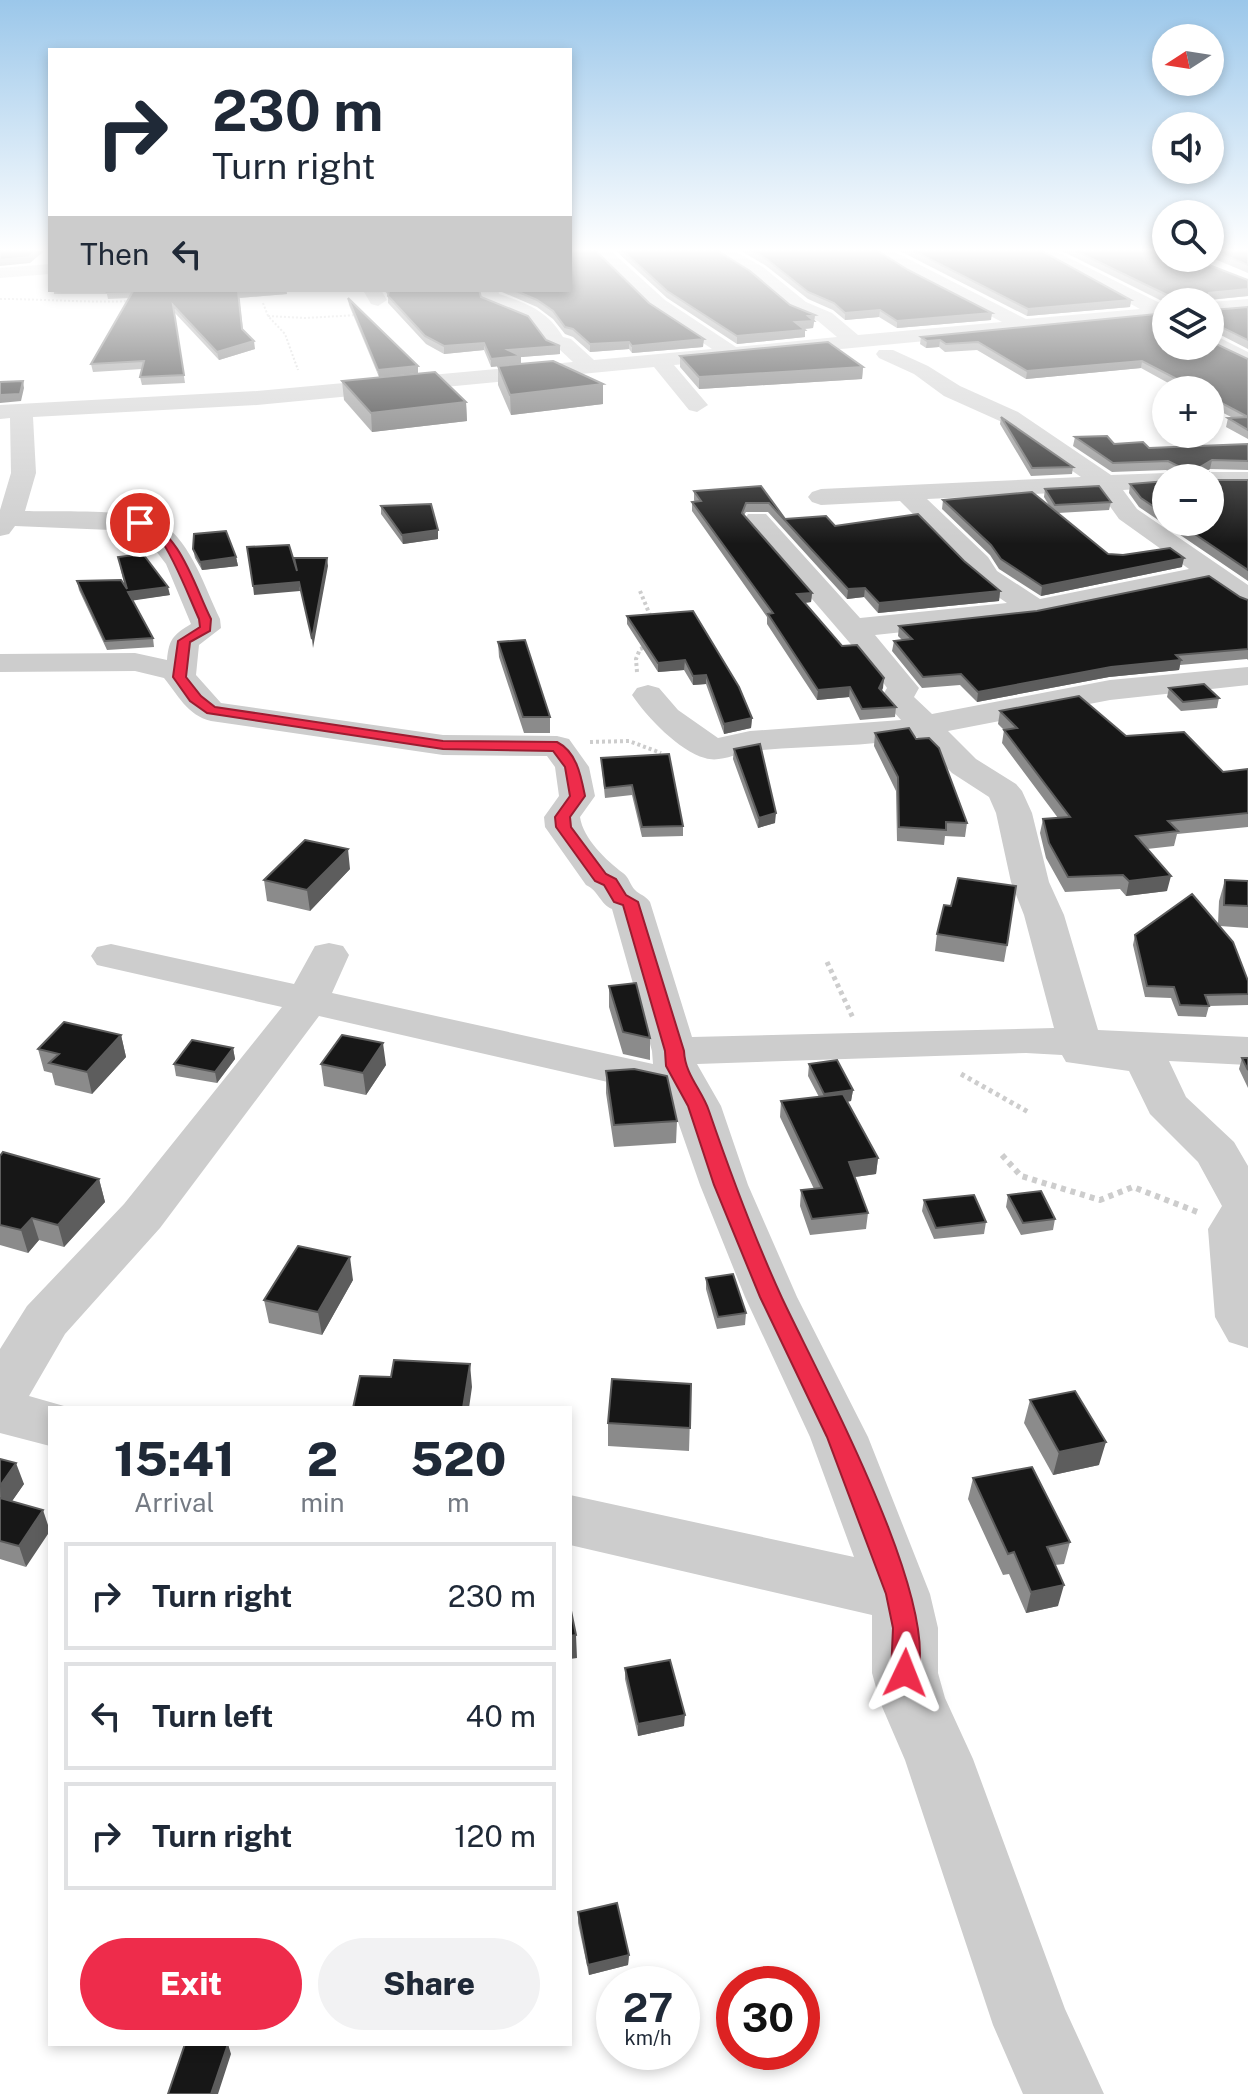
<!DOCTYPE html>
<html lang="en">
<head>
<meta charset="utf-8">
<style>
	body { margin:0; font-family:"Public Sans",sans-serif; background:#f2f2f3; color:#1f2937; height:100vh; display:flex; flex-direction:column; font-size:30px; white-space:nowrap }
	* { box-sizing:border-box; margin:0 }
	p { font-size:26px; color:#747a83 }
	.icon { flex:none; width:44px; height:44px; fill:none; stroke:currentColor; stroke-width:2; stroke-linecap:round; stroke-linejoin:round }
	.map { position:relative; flex:1; overflow:hidden }
	.side { position:absolute; left:48px; top:1406px; width:524px; height:640px; display:flex; flex-direction:column; background:#fff; border-radius:0px; box-shadow:0 4px 12px #0003 }
	.side>* { flex:none }
	.hud { position:absolute; left:48px; top:48px; width:524px; height:244px; border-radius:0px; box-shadow:0 4px 12px #0003; background:#fff; color:#1f2937; overflow:hidden }
	.needle { width:52px; rotate:258deg }
	.tools { position:absolute; left:1152px; top:24px; display:grid; gap:16px }
	.tools a { display:grid; place-items:center; width:72px; height:72px; border-radius:50%; background:#fff; box-shadow:0 4px 12px #0003; font-size:40px }
	.speed { position:absolute; left:596px; top:1966px; display:flex; gap:16px; font-size:40px; font-weight:700; text-align:center }
	.speed>* { display:grid; place-content:center; width:104px; height:104px; border-radius:50%; background:#fff; box-shadow:0 4px 12px #0003; line-height:1 }
	.speed small { font-size:20px; font-weight:400 }
	.speed .limit { border:12px solid #d22; background:#fff; color:#111 }
	.pin { position:absolute; display:grid; place-items:center; width:68px; height:68px; color:#fff; margin:-34px; border:4px solid #fff; border-radius:50%; box-shadow:0 2px 8px #0007 }
	.me { position:absolute; width:88px; margin:-44px; rotate:2deg; stroke-linejoin:round; filter:drop-shadow(0 0 6px #0008) }
	.turn { display:flex; align-items:center; gap:28px; height:168px; padding:0 32px; font-size:36px }
	.turn .icon { width:104px; height:104px; stroke-width:2.5 }
	.turn b { display:block; font-size:56px; line-height:68px }
	.then { display:flex; align-items:center; height:76px; padding:0 32px; background:#0003; gap:16px; font-size:30px }
	.eta { display:flex; justify-content:space-evenly; align-items:center; height:136px; text-align:center }
	.eta b { font-size:48px; font-weight:800; line-height:56px }
	.button { display:flex; gap:16px; margin-top:auto; padding:16px 32px }
	.button a { flex:1; height:92px; border-radius:48px; background:#ee2c4b; color:#fff; font-size:32px; font-weight:800; line-height:92px; text-align:center }
	.button a+a { background:#f2f2f3; color:#1f2937 }
	ul { padding:0; list-style:none }
	li { display:flex; align-items:center; gap:24px; height:108px; margin:0 16px 12px; padding:0 16px; border:4px solid #e0e1e3; border-radius:0px }
	li div { flex:1 }
	li b { display:block; font-size:30px }
	li em { font-style:normal }
	.map>svg:first-child { display:block }
	.lines { fill:none; stroke-linecap:round; stroke-linejoin:round }
	.path-far3 { stroke:#cdcdcd; stroke-width:2; stroke-dasharray:2 2; stroke-linecap:butt }
	.path-far2 { stroke:#cdcdcd; stroke-width:4; stroke-dasharray:3 3; stroke-linecap:butt }
	.path-far1 { stroke:#cdcdcd; stroke-width:5; stroke-dasharray:4 4; stroke-linecap:butt }
	.path { stroke:#cdcdcd; stroke-width:6; stroke-dasharray:5 5; stroke-linecap:butt }
	.minor { fill:#cdcdcd; fill-rule:evenodd }
	.wall { fill:#8b8b8b }
	.shaded-wall { fill:#5d5d5d }
	.building { fill:#171717; stroke:#5d5d5d; stroke-width:2 }
	.route { fill:#ee2c4b; stroke:#9b1d31; stroke-width:2 }
</style>
</head>
<body>
<div class="map">
<svg width="1248" height="2094" viewBox="0 0 1248 2094">
	<rect width="100%" height="100%" fill="#fff"/>
	<g class="lines">
		<path class="path-far3" d="M0,299C44,299 88,303 132,301
			M263,303L268,316L285,334L298,370
			M268,316L305,318L358,315"/>
		<path class="path-far2" d="M640,591L652,620
			M637,672L636,659L640,649L646,647
			M590,742L629,741L661,753"/>
		<path class="path-far1" d="M827,962L853,1018
			M961,1074L1030,1113"/>
		<path class="path" d="M1002,1155L1021,1176L1100,1200L1133,1187L1200,1213"/>
		<path class="minor" d="M593,251H611L665,300L736,347L837,337L818,321L792,310L751,275L713,251H734L763,267L806,302L832,313L858,335L1002,322L909,274L872,251H893L1026,319L1140,309L1033,251H1055L1166,306V318L674,365L708,405L697,412L689,410L654,367L257,405L33,417L36,473L25,511C56,512 138,508 162,523C192,544 205,588 220,619L221,628L199,645L196,675L221,703L443,735L557,736L569,739L589,767L595,796L580,817C583,839 607,861 623,873C629,877 630,885 635,890C640,895 645,895 650,902L692,1037L1054,1028L1024,915L1011,882L996,813L989,797L952,773L917,737C863,748 807,745 752,751C737,753 720,763 705,758C679,751 647,717 632,695L637,688L648,685L659,688L678,710L718,738L750,731L901,720L881,698L887,688L880,678L744,520L748,514H766L860,618L1007,603C967,576 935,535 900,501L821,505L812,502L808,497L812,492L821,489L1081,477L1002,422L944,396L914,374L879,358L876,354L879,350H893L928,366L960,386L1018,412L1111,475L1166,473L1177,478H1166V487L1123,490L1137,509L1248,585V607L1238,604L1207,582L1035,618L875,635L919,688L914,697L932,714L1110,680L1248,667V685L1110,700L948,731L976,759L1016,784L1022,791L1032,813L1049,882L1064,915L1098,1030L1248,1037V1065L1169,1061L1186,1097L1234,1142L1248,1166V1348L1229,1342L1215,1317L1208,1229L1222,1206L1198,1162L1150,1114L1129,1071L1066,1062L1062,1055L1026,1053L697,1064L721,1106L748,1185L797,1297L868,1437L930,1594L938,1628V1673L945,1698L973,1759L1065,2009L1104,2094H1023L993,2025L905,1760L880,1702L872,1673V1615L570,1545V1495L854,1557L810,1437L745,1297L700,1185L669,1096L319,1016L160,1228L65,1334L29,1396L71,1408H50V1446L0,1433V1349L27,1306L124,1204L282,1007L97,965L91,956L97,947L111,944L294,984L315,946L329,943L343,946L349,955L332,993L653,1064L652,1051L612,909C600,904 599,891 586,885L545,827L544,817L559,796L555,767L547,756L443,755L211,721C187,715 178,695 164,678L135,671L0,672V654L135,653L167,660C169,639 173,635 191,624L166,564L143,534L135,531L15,526L9,534L0,536V510L11,473L10,418L0,419V405L257,391L573,362L558,348L549,346L530,321L483,301L480,290H498L499,294C526,303 548,311 563,337L571,339L594,360L712,349L651,308ZM1099,491L1119,519L1189,569L1040,599L997,571L988,557L927,499Z
			M50,264V274L0,278V268Z
			M363,290H381L387,300L378,306L371,304Z
			M1248,299V311L1210,314V302Z
			M1210,333L1248,352V367L1208,346Z
			M1210,472H1248V486H1210V478H1198Z"/>
	</g>
	<path class="wall" d="M616,251H718L790,305L815,315L813,328L804,329L805,330V337L737,344L667,298Z
		M741,251H878L991,320L897,328L879,317L845,320L833,310L808,299L765,265Z
		M900,251H1042L1131,300L1130,307L1027,316Z
		M1062,251H1166L1248,280V296L1209,300V302L1166,303Z
		M1210,251H1248V273L1210,257Z
		M54,290H286L287,294L239,298L243,329L255,349L219,360L174,312L185,383L142,385L140,377L142,369L93,372L91,364L129,298L108,299L107,294H54Z
		M384,290H479L481,297L546,340L560,354L521,357V364L603,384V404L511,415L498,385V366L491,367L484,350L444,354L426,344L388,303V295Z
		M500,290H570L649,303L703,347L632,353L629,349L590,352L573,337L565,334L553,319L537,307L502,292Z
		M348,298L418,373L379,377L349,305Z
		M1248,307V349L1211,330L1210,331V308L1212,310Z
		M921,337L1166,346L1248,359V439L1226,427L1228,418H1233L1210,406V390H1181L1141,368L1026,379L977,350L945,352L939,347L926,348L920,344Z
		M680,356L863,367L862,379L699,389L680,367Z
		M342,381L466,402L467,421L372,432L344,400Z
		M1001,417L1073,467L1072,474L1031,476L1000,424Z
		M1075,437L1149,448L1248,444V470L1210,469L1204,472L1212,480H1248V581L1139,507L1129,493L1130,484L1166,481V522H1210L1171,472L1166,470L1112,472L1073,446Z
		M761,486L785,519L835,526L964,561L1000,591L999,601L878,613L864,597L847,599L768,512H746L744,515L812,593L811,602L804,603L842,646L884,678L882,691L896,707L895,717L860,720L849,697L817,700L767,624V617L692,511V502H695L694,500V491Z
		M1045,489L1111,502L1109,510L1058,513L1108,554L1182,567L1041,596L999,569L990,555L942,509L943,500L1050,507L1044,497Z
		M381,506L438,539L403,544L381,514Z
		M193,549L236,557L238,566L202,570L195,558Z
		M120,566L170,595L132,600L153,638L154,647L107,650L79,590L77,581L125,587Z
		M1240,597L1248,600V660L1247,659L1180,665L1179,670L1109,677L977,702L960,685L922,688L892,651L894,641L902,640L898,636L899,626Z
		M627,616L739,687L752,718L751,728L724,734L706,684L693,685L684,670L658,672L627,624Z
		M498,642L550,717V733H524L499,657Z
		M1169,688L1219,698L1217,708L1181,711L1167,697Z
		M1000,711L1126,736L1223,772L1248,769V827L1177,834L1174,846L1147,849L1167,891L1126,896L1120,889L1065,892L1046,858L1040,833L1043,819L1058,818L1002,743L1004,730L998,724Z
		M875,733L967,823L965,837L945,836L944,845L897,841L896,791L874,746Z
		M734,749L775,823L758,828L733,759Z
		M601,758L683,826V836L642,837L632,795L605,798Z
		M350,869L310,911L267,901L264,880Z
		M1225,880L1248,881V928L1220,926L1248,981V1005L1209,1006L1206,1017L1178,1016L1171,998L1145,997L1133,945L1135,935L1218,924L1219,901Z
		M937,934L1007,945L1004,962L935,951Z
		M609,986L650,1038V1060L623,1054L609,1007Z
		M121,1035L126,1057L92,1094L55,1085L52,1073L44,1071L38,1049Z
		M233,1048L235,1059L217,1083L176,1076L174,1064Z
		M1242,1058H1248V1088L1239,1069Z
		M321,1064L386,1065L366,1095L324,1086Z
		M809,1064L853,1090L851,1101L847,1102L878,1158L876,1174L855,1177L868,1213L866,1229L810,1235L800,1206L801,1190L814,1189L780,1117L781,1101L819,1097L808,1076Z
		M606,1071L677,1121L676,1143L614,1147L606,1093Z
		M0,1156L99,1179L105,1202L64,1247L39,1240L28,1253L0,1245Z
		M1008,1195L1055,1219L1053,1230L1021,1235L1006,1207Z
		M924,1200L986,1222L984,1234L934,1239L922,1211Z
		M706,1278L746,1313L745,1325L717,1329L706,1289Z
		M353,1280L322,1335L269,1323L264,1300Z
		M691,1384L689,1451L608,1446V1423Z
		M1030,1400L1099,1465L1053,1475L1024,1423Z
		M0,1459L24,1484L12,1501L26,1567L0,1559Z
		M973,1478L1070,1542L1064,1564L1055,1565L1058,1606L1026,1613L1009,1574L1003,1575L968,1499Z
		M625,1668L684,1726L638,1736L625,1679Z
		M578,1912L629,1955L628,1965L589,1975L578,1923Z"/>
	<path class="shaded-wall" d="M36,251H44L30,263L0,266V260Z
		M1248,289V296L1208,300L1209,293Z
		M286,290L287,294L239,298L238,291Z
		M1131,300L1130,307L1027,316L1028,309Z
		M880,310L879,317L845,320V313Z
		M992,313L991,320L897,328V321Z
		M815,315L813,328L794,330L795,322L808,316Z
		M805,330V337L737,344V336Z
		M704,339L703,347L632,353V346Z
		M940,340L939,347L926,348L927,341Z
		M254,341L255,349L219,360L217,352Z
		M629,342V349L590,352V344Z
		M484,343V350L444,354V346Z
		M560,346V354L521,357V364L491,367V359L508,350Z
		M1142,361L1141,368L1026,379L1027,371Z
		M418,366V373L379,377L378,370Z
		M863,367L862,379L699,389V377Z
		M23,381L24,388L21,401L0,403V395Z
		M603,384V404L511,415L510,395Z
		M466,402L467,421L372,432L371,413Z
		M1212,460L1210,469L1195,477L1197,469Z
		M438,530V539L403,544L402,535Z
		M236,557L238,566L202,570L200,562Z
		M327,558L328,566L313,648L312,639Z
		M1184,558L1182,567L1041,596L1042,586Z
		M299,582L300,591L254,595L253,586Z
		M168,587L170,595L130,601L128,592Z
		M865,588L864,597L847,599L848,589Z
		M1000,591L999,601L878,613L879,603Z
		M812,593L811,602L796,604L797,594Z
		M685,660L684,670L658,672V663Z
		M1181,660L1179,670L1109,677L977,702L978,692L1111,667Z
		M706,675V684L693,685V676Z
		M884,678L883,688L878,698L879,688Z
		M850,687L849,697L817,700L818,690Z
		M752,718L751,728L724,734V724Z
		M776,813L775,823L758,828L759,818Z
		M348,849L350,869L310,911L307,890Z
		M1171,876L1167,891L1126,896L1129,881Z
		M121,1035L126,1057L92,1094L87,1072Z
		M383,1043L386,1065L366,1095L363,1073Z
		M233,1048L235,1059L217,1083L215,1072Z
		M853,1090L851,1101L823,1105L824,1094Z
		M878,1158L876,1174L847,1178L849,1162Z
		M99,1179L105,1202L64,1247L58,1225Z
		M32,1218L39,1240L28,1253L21,1230Z
		M350,1257L353,1280L322,1335L318,1312Z
		M470,1364L472,1387L469,1408H463Z
		M1106,1442L1099,1465L1053,1475L1059,1452Z
		M16,1463L24,1484L1,1517L0,1486Z
		M43,1510L50,1531L26,1567L19,1546Z
		M1064,1585L1058,1606L1026,1613L1031,1592Z
		M576,1635L577,1658L570,1659V1636Z
		M685,1715L684,1726L638,1736V1724Z
		M629,1955L628,1965L589,1975L588,1965Z
		M228,2044L231,2054L218,2094H211Z"/>
	<path class="building" d="M0,251H36L29,257L0,260Z
		M570,251H596L649,303L704,339L632,346L629,342L590,344L573,329L565,327L553,311L537,300L514,290H570Z
		M623,251H718L750,271L790,305L815,315L808,316L814,321L795,322L805,330L737,336L667,291Z
		M753,251H878L908,270L992,313L897,321L880,310L845,313L834,303L808,292L765,258Z
		M914,251H1042L1131,300L1028,309Z
		M1076,251H1166V258H1191L1248,280V289L1209,293V302H1169V296Z
		M1214,251H1248V265Z
		M108,290H247L238,291L242,329L254,341L217,352L173,305L184,375L140,377L144,361L91,364L133,291L107,292Z
		M388,290H479L481,297L528,316L546,340L560,346L508,350L521,356L491,359L484,343L444,346L425,336L388,296L389,291Z
		M348,298L418,366L378,370Z
		M1248,307V340L1213,323L1210,324V308L1212,310Z
		M1166,313V346H1210V341L1248,359V417L1210,397V390H1198L1142,361L1027,371L978,342L946,344L940,340L927,341L921,337Z
		M828,342L863,367L699,377L680,356Z
		M553,361L603,384L510,395L498,366Z
		M435,372L466,402L371,413L342,381Z
		M23,381L20,394L0,395V382Z
		M1001,417L1073,467L1032,468Z
		M1248,417V430L1228,418Z
		M1107,436L1114,444L1143,442L1149,448L1248,444V461L1212,460L1197,469L1200,472H1209L1212,480H1248V570L1177,522H1210V478H1169L1171,472L1181,471L1180,467L1168,461L1113,463L1075,437Z
		M1166,481V515L1141,498L1130,484Z
		M761,486L785,519L826,516L835,526L918,514L964,561L1000,591L879,603L865,588L848,589L769,503H746L742,513L812,593L797,594L842,646L857,645L884,678L879,688L896,707L862,709L850,687L818,690L768,614L773,613L692,502L701,501L694,491Z
		M1099,486L1111,502L1055,505L1045,489Z
		M1032,492L1108,554L1123,555L1170,548L1184,558L1042,586L1001,559L991,545L943,500Z
		M431,504L438,530L402,535L381,506Z
		M226,531L236,557L200,562L193,549L194,534Z
		M289,545L297,571L294,558H327L312,639L299,582L253,586L247,547Z
		M143,554L168,587L128,592L153,638L105,641L77,581L121,580L127,589L118,557Z
		M1209,576L1240,597L1248,600V649L1176,655L1181,660L1111,667L978,692L961,674L923,677L894,641L912,639L899,626L1037,611Z
		M693,611L739,687L752,718L724,724L706,675L693,676L685,660L658,663L627,616Z
		M525,640L550,717H523L498,642Z
		M1204,684L1219,698L1183,702L1169,688Z
		M1079,696L1126,736L1184,732L1223,772L1248,769V813L1168,821L1178,831L1136,836L1171,876L1129,881L1123,875L1068,877L1049,843L1043,819L1070,817L1004,730L1017,728L1000,711Z
		M909,728L916,739L929,738L939,748L967,823L946,822V830L899,827L898,777L875,733Z
		M760,744L776,813L759,818L734,749Z
		M669,754L683,826L642,827L632,785L605,788L601,758Z
		M305,840L348,849L307,890L264,880Z
		M958,878L1016,886L1007,945L937,934L944,905L951,906Z
		M1225,880L1248,881V906L1224,905Z
		M1192,894L1233,942L1248,981V994L1205,995L1209,1006L1180,1005L1174,987L1147,986L1135,935Z
		M636,983L650,1038L623,1032L609,986Z
		M64,1022L121,1035L87,1072L49,1063L59,1054L38,1049Z
		M342,1035L383,1043L363,1073L321,1064Z
		M192,1040L233,1048L215,1072L174,1064Z
		M1242,1058H1248V1070Z
		M837,1060L853,1090L824,1094L809,1064Z
		M634,1069L667,1076L677,1121L614,1125L606,1071Z
		M843,1094L878,1158L849,1162L868,1213L812,1219L801,1190L822,1188L781,1101Z
		M3,1152L99,1179L58,1225L32,1218L21,1230L0,1225V1156Z
		M1041,1191L1055,1219L1023,1223L1008,1195Z
		M974,1195L986,1222L936,1228L924,1200Z
		M298,1246L350,1257L318,1312L264,1300Z
		M733,1274L746,1313L718,1317L706,1278Z
		M394,1360L470,1364L463,1408H353L360,1376L391,1377Z
		M612,1379L691,1384L690,1428L608,1423Z
		M1075,1391L1106,1442L1059,1452L1030,1400Z
		M0,1459L16,1463L0,1486Z
		M1032,1467L1070,1542L1047,1547L1064,1585L1031,1592L1014,1552L1008,1554L973,1478Z
		M0,1498L43,1510L19,1546L0,1541Z
		M570,1606L576,1635L570,1636Z
		M670,1660L685,1715L638,1724L625,1668Z
		M617,1903L629,1955L588,1965L578,1912Z
		M185,2044H228L211,2094H168Z"/>
	<linearGradient id="sky" x2="0" y2="1"><stop stop-color="#9bc7ea"/><stop offset="0.46" stop-color="#fff"/><stop offset="1" stop-color="#fff" stop-opacity="0"/></linearGradient>
	<rect width="1248" height="544" fill="url(#sky)"/>
	<path class="route" d="M140,519C180,530 194,585 211,619L210,631L190,642L186,677L201,696L215,707L443,741L557,742C577,752 581,776 585,796L570,817L571,827L606,874L616,879L626,895L638,902L684,1051C685,1075 702,1090 709,1111C731,1175 754,1237 782,1298C816,1371 947,1610 915,1682L905,1685L895,1682L891,1673L893,1628L886,1594L827,1437L760,1297L714,1185L688,1106L666,1066L665,1051L623,905L614,902L604,885L595,881L556,827L555,817L570,796L565,767L553,751L443,749L207,713L190,701L173,677L178,641L200,627L199,619C189,597 174,557 160,539C154,531 142,528 134,523Z"/>
</svg>
<div class="tools">
<a><svg class="needle" viewBox="-14 -14 28 28"><path d="M0-13l5 13h-10z" fill="#e53935"/><path d="M0 13l5-13h-10z" fill="#747a83"/></svg></a>
<a><svg class="icon" aria-label="sound" viewBox="0 0 24 24"><path d="M4 9h4l5-4v14l-5-4H4zM17 9q2 3 0 6"/></svg></a>
<a><svg class="icon" aria-label="search" viewBox="0 0 24 24"><circle cx="10" cy="10" r="6"/><path d="M15 15l6 6"/></svg></a>
<a><svg class="icon" aria-label="layers" viewBox="0 0 24 24"><path d="M12 4l9 5-9 5-9-5zM3 14l9 5 9-5"/></svg></a>
<a>+</a>
<a>−</a>
</div>
<div class="speed"><div>27<small>km/h</small></div><div class="limit">30</div></div>
<div class="pin" style="left:140px;top:523px;background:#d93025"><svg class="icon" aria-label="arrive" viewBox="0 0 24 24"><path d="M6 21V4h12l-3 4 3 4H6"/></svg></div>
<svg class="me" style="left:905px;top:1673px" viewBox="-20 -20 40 40"><path d="M0-17L14 15 0 8-14 15z" fill="#ee2c4b" stroke="#fff" stroke-width="4"/></svg>
<div class="hud">
<div class="turn"><svg class="icon" aria-label="right" viewBox="0 0 24 24"><path d="M7 20v-9h11M14 6l5 5-5 5"/></svg><div><b>230 m</b>Turn right</div></div>
<div class="then">Then<svg class="icon" aria-label="left" viewBox="0 0 24 24"><path d="M17 20v-9H6M10 6l-5 5 5 5"/></svg></div>
</div>
<section class="side">
<div class="eta">
<div><b>15:41</b><p>Arrival</p></div>
<div><b>2</b><p>min</p></div>
<div><b>520</b><p>m</p></div>
</div>
<ul>
<li><svg class="icon" aria-label="right" viewBox="0 0 24 24"><path d="M7 20v-9h11M14 6l5 5-5 5"/></svg><div><b>Turn right</b></div><em>230 m</em></li>
<li><svg class="icon" aria-label="left" viewBox="0 0 24 24"><path d="M17 20v-9H6M10 6l-5 5 5 5"/></svg><div><b>Turn left</b></div><em>40 m</em></li>
<li><svg class="icon" aria-label="right" viewBox="0 0 24 24"><path d="M7 20v-9h11M14 6l5 5-5 5"/></svg><div><b>Turn right</b></div><em>120 m</em></li>
</ul>
<div class="button"><a>Exit</a><a>Share</a></div>
</section>
</div>
</body>
</html>
